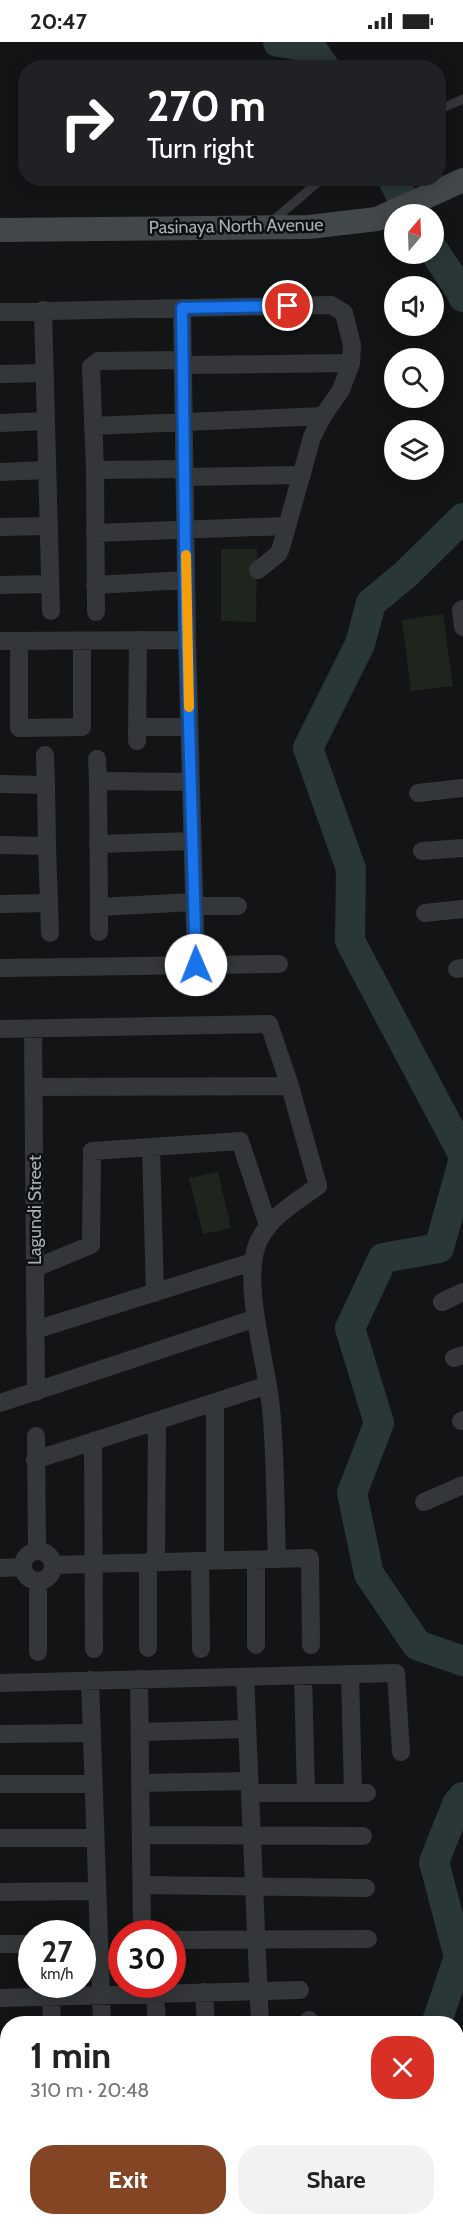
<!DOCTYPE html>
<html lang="en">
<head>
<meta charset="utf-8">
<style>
	body { margin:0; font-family:Cabin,sans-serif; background:#f2f2f2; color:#222; height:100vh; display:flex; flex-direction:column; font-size:22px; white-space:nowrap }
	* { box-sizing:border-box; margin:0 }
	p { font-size:20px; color:#767676 }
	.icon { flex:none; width:33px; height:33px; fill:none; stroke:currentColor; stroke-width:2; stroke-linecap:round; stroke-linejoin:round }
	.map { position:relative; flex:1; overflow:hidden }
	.details { position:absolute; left:0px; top:1974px; width:464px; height:210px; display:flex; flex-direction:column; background:#fff; border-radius:24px 24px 0 0; box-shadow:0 3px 15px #0003 }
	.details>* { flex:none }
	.banner { position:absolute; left:18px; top:18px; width:428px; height:126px; border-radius:24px; box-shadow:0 3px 15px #0003; background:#202124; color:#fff; overflow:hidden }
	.needle { width:39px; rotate:19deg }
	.buttons { position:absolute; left:384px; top:162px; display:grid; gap:12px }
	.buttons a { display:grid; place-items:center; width:60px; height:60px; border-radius:50%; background:#fff; box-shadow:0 3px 15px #0003; font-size:30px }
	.speed { position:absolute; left:18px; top:1878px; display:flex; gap:12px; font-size:30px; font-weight:700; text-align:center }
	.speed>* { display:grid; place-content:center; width:78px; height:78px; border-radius:50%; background:#fff; box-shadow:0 3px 15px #0003; line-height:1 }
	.speed small { font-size:15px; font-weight:400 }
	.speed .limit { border:9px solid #d22; background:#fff; color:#111 }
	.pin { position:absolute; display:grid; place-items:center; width:51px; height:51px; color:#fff; margin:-26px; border:3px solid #fff; border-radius:50%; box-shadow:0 2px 6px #0007 }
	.me { position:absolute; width:66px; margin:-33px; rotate:359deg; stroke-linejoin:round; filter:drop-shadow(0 0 4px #0008) }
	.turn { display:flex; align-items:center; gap:21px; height:126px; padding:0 30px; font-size:27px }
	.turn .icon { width:78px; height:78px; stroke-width:2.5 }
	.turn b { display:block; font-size:42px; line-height:51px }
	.round { display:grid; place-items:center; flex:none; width:63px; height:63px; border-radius:24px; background:#f2f2f2 }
	.summary { display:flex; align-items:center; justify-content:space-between; height:102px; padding:0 30px }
	h1 { font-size:36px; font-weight:800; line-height:45px }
	.cta { display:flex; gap:12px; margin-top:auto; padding:12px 30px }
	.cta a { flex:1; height:69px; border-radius:24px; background:#834524; color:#fff; font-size:24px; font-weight:800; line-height:69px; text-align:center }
	.cta a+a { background:#f2f2f2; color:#222 }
	.status { display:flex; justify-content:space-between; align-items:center; height:42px; padding:0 30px; background:#fff; direction:ltr }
	.status svg { height:16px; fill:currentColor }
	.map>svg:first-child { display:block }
	.green { fill:#1e251d }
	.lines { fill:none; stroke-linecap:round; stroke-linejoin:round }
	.river { stroke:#293739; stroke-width:30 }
	.lane { stroke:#34373a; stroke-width:9 }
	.street { stroke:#34373a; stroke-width:18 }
	.secondary { stroke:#42474a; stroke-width:24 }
	.route-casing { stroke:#114b97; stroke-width:15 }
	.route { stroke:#1a73e8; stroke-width:10 }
	.slow { stroke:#f59e0b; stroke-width:10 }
	.labels { text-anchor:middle; stroke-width:5; stroke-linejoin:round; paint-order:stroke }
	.street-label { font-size:18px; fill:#a4afb6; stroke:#0e0f10 }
</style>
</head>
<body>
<div class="status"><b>20:47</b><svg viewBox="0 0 49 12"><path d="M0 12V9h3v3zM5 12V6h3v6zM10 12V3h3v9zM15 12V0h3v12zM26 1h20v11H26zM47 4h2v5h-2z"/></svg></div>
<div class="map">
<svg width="463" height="2184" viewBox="0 0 463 2184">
	<rect width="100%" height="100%" fill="#131415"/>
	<path class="green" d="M221,507H257L256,580L221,579Z
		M443,572L453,644L411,649L402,578Z
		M218,1130L231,1186L203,1192L189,1136Z"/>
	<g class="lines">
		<path class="river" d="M278,0L311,5L325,26
			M392,136L411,172
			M434,209L460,248L463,255
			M463,476L406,532L371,561L360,602L308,706L351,827L350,899L463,1112
			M463,1120L439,1206L383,1216L350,1286L379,1381L352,1451L369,1532L417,1603L463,1619
			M436,1982L459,1915L434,1820L457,1762L463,1755
			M405,2184L407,2176"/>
		<path class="lane" d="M438,68L463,57
			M270,181L323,136"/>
		<path class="street" d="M182,266L187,598L196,923
			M43,268L51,569
			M0,270L331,263L344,271L352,303L351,321L341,348L323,374L312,395L281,506L278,512L258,528
			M183,323L351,321
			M0,332L44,331
			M0,381L45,379
			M93,384L323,374
			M95,428L184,427
			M0,430L47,428
			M184,435L302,433
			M0,485L49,484
			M95,491L286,484
			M0,543L50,542
			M95,543L186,538
			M463,567L461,568L463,585
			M96,570L95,428L91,325L98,319L183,318
			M0,599L187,598
			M19,599V686L82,685V599
			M137,685H189
			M137,699L138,598
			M45,713L46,743
			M97,717L98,739
			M191,740L98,739L99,865L194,860
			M0,742L46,743L47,804
			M418,751L463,746
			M98,802L192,799
			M0,803L47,804L49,861L0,862
			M422,809L463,806
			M49,861L50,891
			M195,864H238
			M99,865V890
			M425,871L463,867
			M0,926L279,922
			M457,927L463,926
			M0,987L269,982L290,1044L318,1144C296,1160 267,1176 257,1203C242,1243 267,1322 271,1366C276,1416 275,1467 277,1517
			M33,987L36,1350
			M34,1045L290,1044
			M151,1105L155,1251
			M35,1226L91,1203L92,1109L240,1099L268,1183
			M442,1260L463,1250
			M35,1288L252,1220
			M454,1316L463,1313
			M0,1361L256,1276
			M461,1379L463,1378
			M36,1394L37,1509
			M93,1399L94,1607
			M35,1418L268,1343
			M424,1460L463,1443
			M23 1524a15 15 0 1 1 30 0a15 15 0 1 1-30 0Z
			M256,1518V1603
			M200,1519L201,1607
			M215,1519V1360
			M148,1520V1606
			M156,1520L157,1379
			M53,1523L310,1516L311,1603
			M0,1526L22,1525
			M38,1539V1610
			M350,1632L353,1751
			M303,1633L306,1751
			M245,1635L260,1982
			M139,1637L142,1892
			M90,1638L102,1982
			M0,1641L396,1631L401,1710
			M140,1690L247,1687
			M0,1692L91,1691
			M140,1741L249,1739
			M0,1742H93
			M250,1751H367
			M141,1793L363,1794
			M0,1796H95
			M142,1843L366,1846
			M0,1850L96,1849
			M172,1898L368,1897
			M0,1902H32
			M204,1950L206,1982
			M155,1952L157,1982
			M51,1955L52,1982
			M0,1956L300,1948
			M309,1978L310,1982
			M0,2088H8"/>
		<path class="secondary" d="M0,188L309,185L377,177L463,138"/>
	</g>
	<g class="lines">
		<g class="route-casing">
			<path id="route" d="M196,923L186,578L182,266L288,264"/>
		</g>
		<use href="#route" class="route"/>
		<path class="slow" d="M186,513L189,665"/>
	</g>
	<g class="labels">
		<g class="street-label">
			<text transform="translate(236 184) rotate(-1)" y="6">Pasinaya North Avenue</text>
			<text transform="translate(35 1168) rotate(-90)" y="6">Lagundi Street</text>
		</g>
	</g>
</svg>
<div class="buttons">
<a><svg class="needle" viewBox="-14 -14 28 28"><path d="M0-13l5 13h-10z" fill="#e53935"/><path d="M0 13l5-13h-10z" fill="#767676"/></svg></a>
<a><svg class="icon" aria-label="sound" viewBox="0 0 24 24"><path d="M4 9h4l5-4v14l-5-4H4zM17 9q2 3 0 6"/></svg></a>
<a><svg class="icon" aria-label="search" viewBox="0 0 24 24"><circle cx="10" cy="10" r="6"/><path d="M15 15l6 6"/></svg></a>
<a><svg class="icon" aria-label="layers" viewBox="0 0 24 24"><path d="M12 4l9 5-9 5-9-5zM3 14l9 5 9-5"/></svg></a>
</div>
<div class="speed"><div>27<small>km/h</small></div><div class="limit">30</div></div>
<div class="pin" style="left:288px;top:264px;background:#d93025"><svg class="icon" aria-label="arrive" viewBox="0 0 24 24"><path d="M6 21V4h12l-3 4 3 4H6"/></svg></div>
<svg class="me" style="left:196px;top:923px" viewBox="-20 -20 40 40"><circle r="19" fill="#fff"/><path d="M0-13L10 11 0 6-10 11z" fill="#1a73e8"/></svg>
<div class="banner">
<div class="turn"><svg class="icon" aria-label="right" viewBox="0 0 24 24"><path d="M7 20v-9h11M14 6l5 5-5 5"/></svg><div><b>270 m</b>Turn right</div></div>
</div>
<section class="details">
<div class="summary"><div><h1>1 min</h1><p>310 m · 20:48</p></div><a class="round" style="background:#d93025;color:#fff"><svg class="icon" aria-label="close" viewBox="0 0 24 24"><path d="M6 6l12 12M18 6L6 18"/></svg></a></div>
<div class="cta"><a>Exit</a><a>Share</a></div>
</section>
</div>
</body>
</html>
